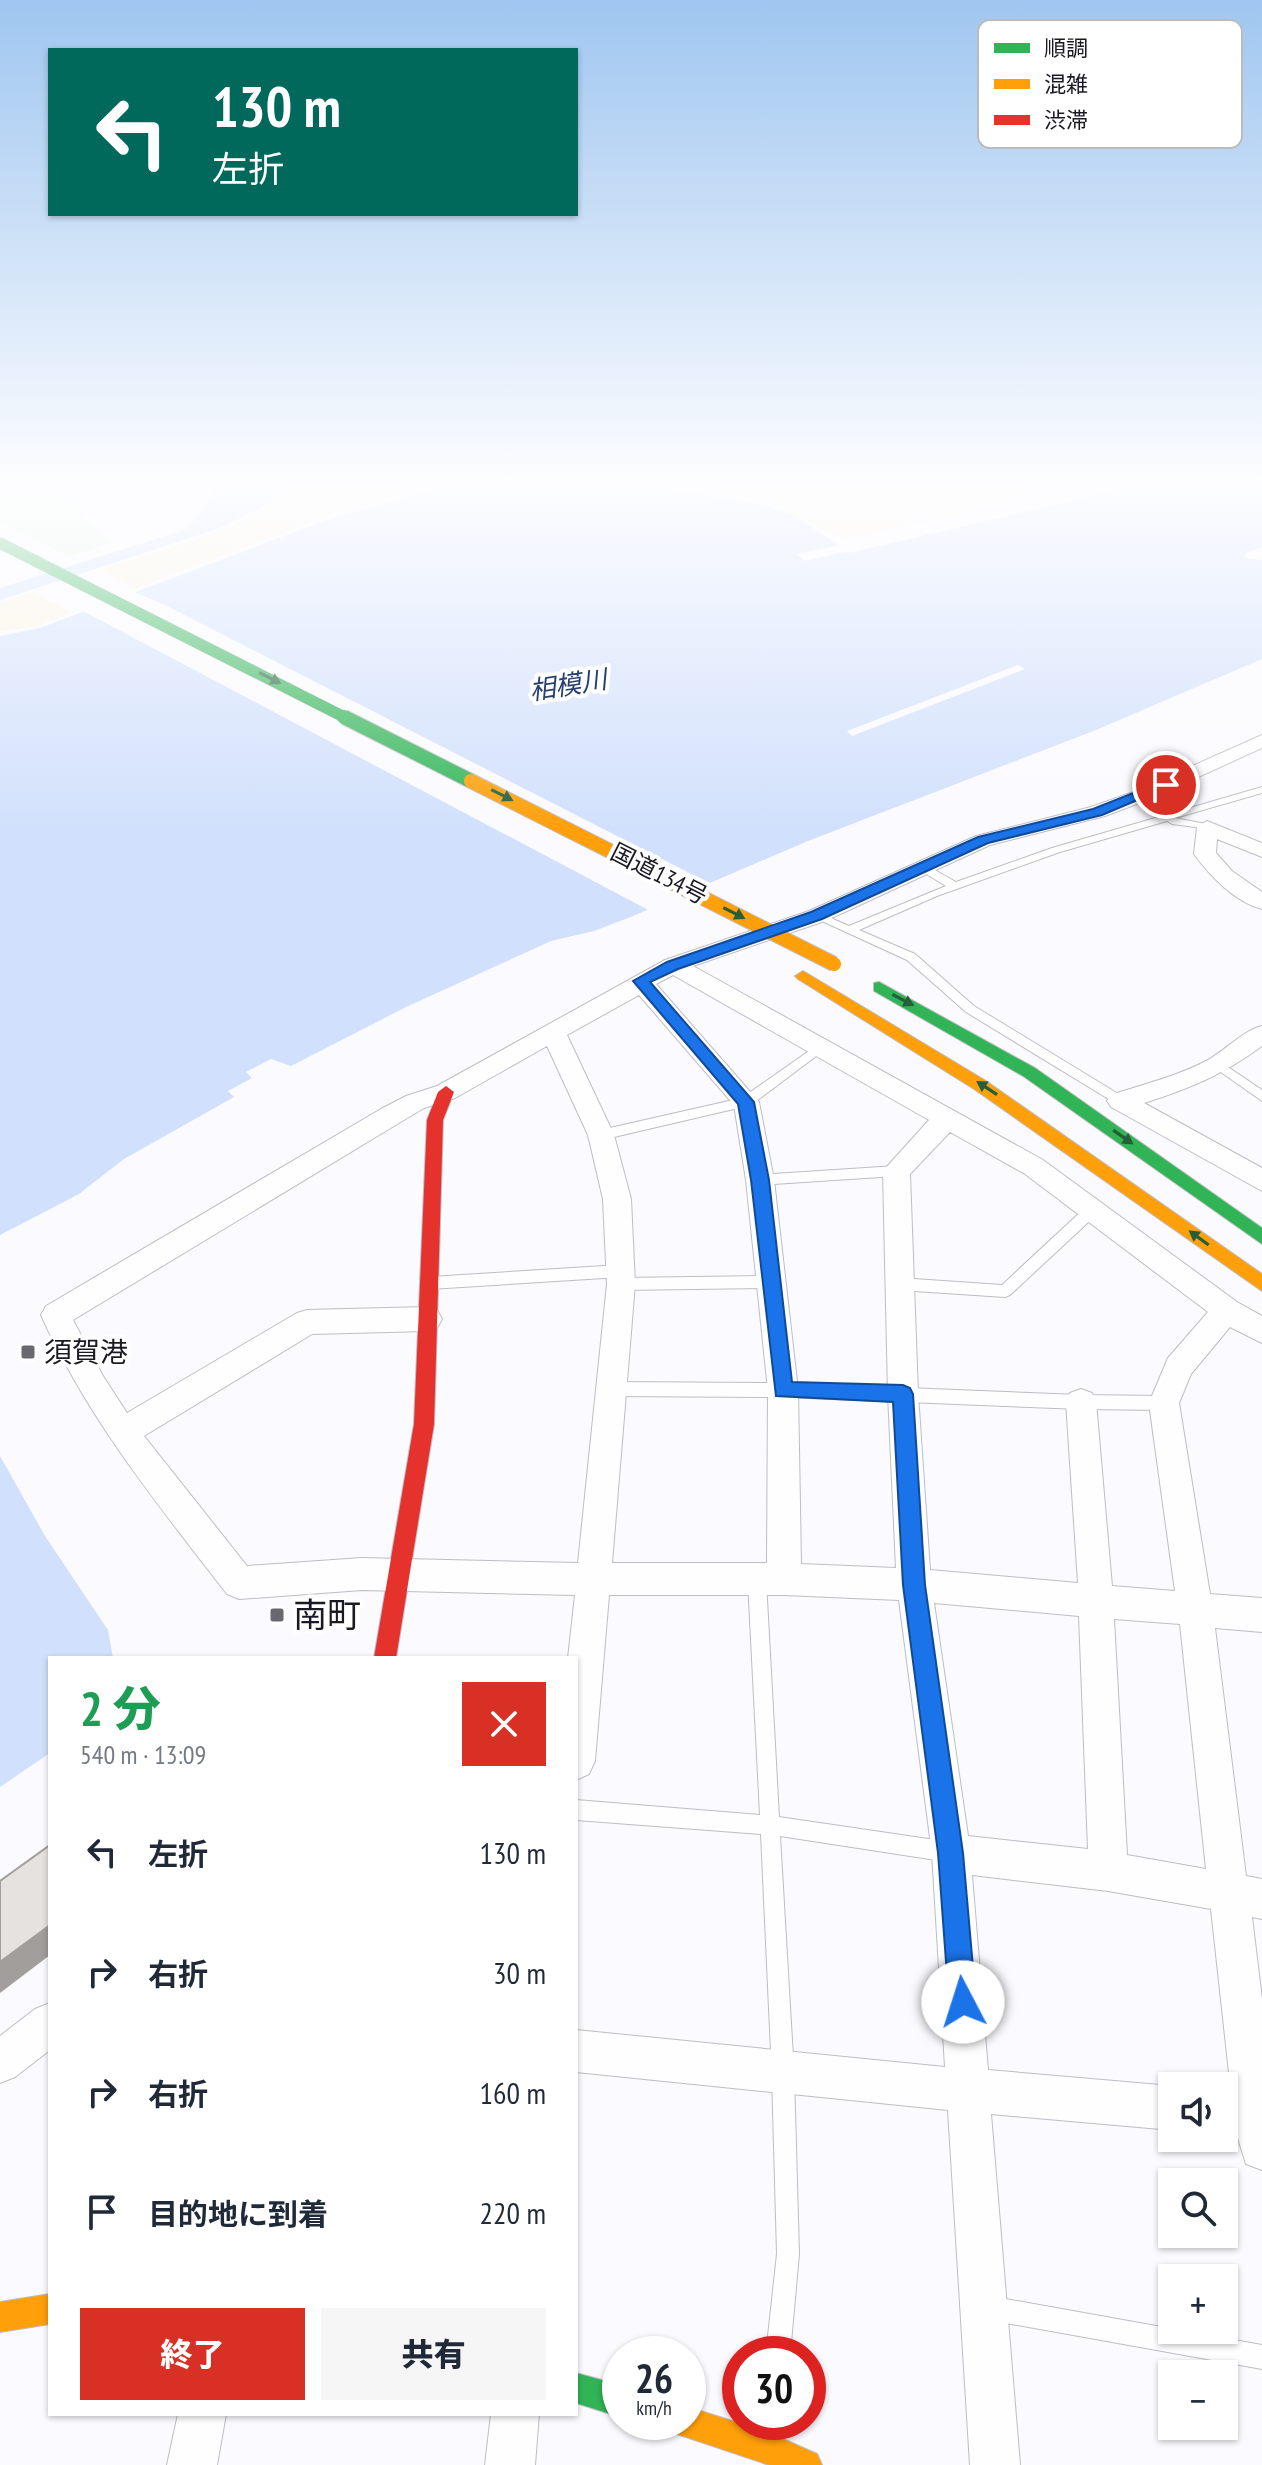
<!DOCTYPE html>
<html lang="ja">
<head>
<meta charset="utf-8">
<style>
	body { margin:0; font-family:"PT Sans Narrow","Noto Sans JP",sans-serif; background:#f6f6f7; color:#1f2937; height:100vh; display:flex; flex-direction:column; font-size:30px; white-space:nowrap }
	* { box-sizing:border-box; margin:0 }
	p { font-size:26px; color:#747a83 }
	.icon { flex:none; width:44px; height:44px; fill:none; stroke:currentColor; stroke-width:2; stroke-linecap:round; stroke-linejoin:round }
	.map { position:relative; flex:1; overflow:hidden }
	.sheet { position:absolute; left:48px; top:1656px; width:530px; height:760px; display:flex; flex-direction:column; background:#fff; border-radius:0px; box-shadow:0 2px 6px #0004 }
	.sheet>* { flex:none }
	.banner { position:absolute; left:48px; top:48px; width:530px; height:168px; border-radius:0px; box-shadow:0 2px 6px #0004; background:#00695c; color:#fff; overflow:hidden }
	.tools { position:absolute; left:1158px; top:2072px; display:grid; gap:16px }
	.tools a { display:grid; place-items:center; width:80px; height:80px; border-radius:0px; background:#fff; box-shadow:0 2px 6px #0004; font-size:40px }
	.speed { position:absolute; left:602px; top:2336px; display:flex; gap:16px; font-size:40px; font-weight:700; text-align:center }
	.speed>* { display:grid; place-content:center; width:104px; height:104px; border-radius:50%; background:#fff; box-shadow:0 2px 6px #0004; line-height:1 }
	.speed small { font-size:20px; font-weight:400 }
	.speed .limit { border:12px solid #d22; background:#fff; color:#111 }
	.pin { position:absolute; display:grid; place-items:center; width:68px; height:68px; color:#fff; margin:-34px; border:4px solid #fff; border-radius:50%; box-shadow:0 2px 8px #0007 }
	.me { position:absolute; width:88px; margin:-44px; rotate:355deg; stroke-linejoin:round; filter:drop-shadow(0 0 6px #0008) }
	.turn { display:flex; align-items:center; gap:28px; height:168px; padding:0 32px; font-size:36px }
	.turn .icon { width:104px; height:104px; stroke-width:2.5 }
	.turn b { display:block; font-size:56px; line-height:68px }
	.round { display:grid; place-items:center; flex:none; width:84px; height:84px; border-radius:0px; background:#f6f6f7 }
	.overview { display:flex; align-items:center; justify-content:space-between; height:136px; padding:0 32px }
	h1 { font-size:48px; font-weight:800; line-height:60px; color:#1e9e55 }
	.action { display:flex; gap:16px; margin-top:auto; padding:16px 32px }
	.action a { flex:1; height:92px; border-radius:0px; background:#d93025; color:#fff; font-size:32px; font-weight:800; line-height:92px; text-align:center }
	.action a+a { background:#f6f6f7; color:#1f2937 }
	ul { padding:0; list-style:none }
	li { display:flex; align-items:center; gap:24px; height:120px; padding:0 32px }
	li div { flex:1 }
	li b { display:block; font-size:30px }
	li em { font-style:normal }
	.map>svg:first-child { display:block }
	.green { fill:#eaf4e5 }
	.sand { fill:#faf4e2 }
	.water { fill:#d1e0fc }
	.pier { fill:#fbfafe }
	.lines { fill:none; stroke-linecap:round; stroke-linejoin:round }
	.lane-casing { stroke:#bebdc4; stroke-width:2 }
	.street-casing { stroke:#bebdc4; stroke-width:2 }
	.fast-casing { stroke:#bebdc4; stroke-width:2 }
	.slow-casing { stroke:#bebdc4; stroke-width:2 }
	.jam-casing { stroke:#bebdc4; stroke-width:2 }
	.lane { fill:#fefeff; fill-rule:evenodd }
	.street { fill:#fefeff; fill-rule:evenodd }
	.fast { fill:#30b455; fill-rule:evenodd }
	.slow { fill:#ff9f0a; fill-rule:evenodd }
	.jam { fill:#e5322d; fill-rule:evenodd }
	.fast-bridge-far1-casing { stroke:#bebdc4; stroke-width:12; stroke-linecap:butt }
	.fast-bridge-casing { stroke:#bebdc4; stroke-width:16; stroke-linecap:butt }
	.slow-bridge-casing { stroke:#bebdc4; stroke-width:16; stroke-linecap:butt }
	.fast-bridge-far1 { stroke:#30b455; stroke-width:11 }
	.fast-bridge { stroke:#30b455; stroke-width:14 }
	.slow-bridge { stroke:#ff9f0a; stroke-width:14 }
	.shaded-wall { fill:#a19e9c }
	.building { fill:#e6e2df; stroke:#a19e9c; stroke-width:2 }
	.oneway { fill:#245f3a }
	.route { fill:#1a73e8; stroke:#114b97; stroke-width:2 }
	.poi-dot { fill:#696870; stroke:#fff; stroke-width:3 }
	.labels { text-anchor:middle; stroke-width:8; stroke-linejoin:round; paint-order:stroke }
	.far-street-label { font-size:24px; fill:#1b1a24; stroke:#fff }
	.far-water-label { font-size:26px; font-style:italic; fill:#263f6e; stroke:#fff }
	.poi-label { font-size:28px; fill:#1b1a24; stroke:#fff; text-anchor:start }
	.near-poi-label { font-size:34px; fill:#1b1a24; stroke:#fff; text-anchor:start }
	.key { fill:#fff; stroke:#bbbabd; stroke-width:2 }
	.key-label { font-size:22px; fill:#1b1a24 }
</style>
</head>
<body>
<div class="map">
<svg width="1262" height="2465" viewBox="0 0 1262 2465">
	<rect width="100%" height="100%" fill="#fbfafe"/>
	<path class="green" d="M0,486H112L115,489L75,502L85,509L81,515L113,542L70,557L0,523Z"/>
	<path class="sand" d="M294,486H433L330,515L135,588L99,570C165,548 242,534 294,486Z
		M675,486H1014L1042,493L961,515L846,539L767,502Z
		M32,593L71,612L37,626L0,631V603Z"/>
	<path class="water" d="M217,486H289L268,504L217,529L0,600V588L185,530L198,516Z
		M446,486H656L764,505L793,515L850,553L1096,495L1058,486H1262V547L1246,553L1244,558L1262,560V659L1096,730L808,841L633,916L594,931L551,941L406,1007L291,1066L271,1059L246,1072L252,1078L228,1091L234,1097L124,1159L79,1194L0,1235V636L40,628L327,520Z
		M0,1456L45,1536L108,1630L113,1658H50V1753L0,1787Z"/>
	<path class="pier" d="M1087,486H1122L1001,517L805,561L797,554L845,544L851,549L1081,495L1067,492Z
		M130,590L165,605L713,885L652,912L79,609Z
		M1018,665L1025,669L852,736L847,731Z"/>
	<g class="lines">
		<g class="lane-casing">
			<path id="lane" d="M1262,787V793L1175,818L1211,825V829L1172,824L1167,821L1060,852L937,896L859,930L915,954L974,1006L1125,1098L1126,1101L1120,1106L966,1012L907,960L811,916L817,912L849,926L946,886L918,869V865H926L956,882L1052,848Z
				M819,1044L825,1048L823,1051L751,1105L601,1140L594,1135L601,1130L742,1098Z
				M1219,1061L1262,1090V1101L1215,1068L1213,1065Z
				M896,1166L903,1171L896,1176L760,1185L753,1180L760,1175Z
				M1092,1205L1097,1206L1099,1210L1097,1214L1010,1295L1005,1297L899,1290L894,1288L892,1284L894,1280L899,1278L1002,1285L1087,1206Z
				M620,1265L625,1267L627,1271L625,1275L620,1277L430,1289L425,1287L423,1283L425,1279L430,1277Z
				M772,1276L777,1278L779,1282L777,1286L772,1288L621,1290L616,1288L614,1284L616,1280L621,1278Z
				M611,1382L783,1383L1081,1395L1164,1396L1169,1398L1172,1403L1169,1408L1164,1410L1081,1409L783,1397L611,1396L606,1394L603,1389L606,1384Z
				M757,1573L763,1575L766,1581L779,1817L949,1842L956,1845L959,1852L956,1859L949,1862L780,1836L794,2074L799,2254L790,2354H766L777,2254L772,2074L761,1834L576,1820V1800L760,1815L748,1581L751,1575Z
				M989,2296L1262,2345V2369L989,2320L981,2316L977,2308L981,2300Z"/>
		</g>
		<g class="street-casing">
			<path id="street" d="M1262,735V748L1150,799L1105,816L990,845L825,921L693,966L1043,1160L1237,1302L1262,1316V1343L1230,1327L1191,1374L1179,1403L1210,1594L1262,1598V1632L1215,1628L1246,1876L1262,1879V1919L1252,1917L1262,1999V2170L1246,2164L1237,2135L1224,2134V2090L1231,2091L1211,1909L1108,1891L972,1875L988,2070L1172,2086V2130L991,2114L1020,2465H970L948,2110L576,2072V2030L945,2067L932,1853L899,1600L784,1595H609L595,1761L589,1774L576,1780V1658H568L575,1595L362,1590L239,1599L227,1594C158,1505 88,1419 41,1315L46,1306L381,1109L406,1096L437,1086L665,960L809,911L976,836L1091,807L1136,791ZM673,975L929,1120L883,1171L888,1394L896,1568L801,1564L798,1390L774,1180L759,1102L656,984ZM639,995L734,1105L746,1180L768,1390L767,1563H612L635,1284L631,1199L614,1135L567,1035ZM547,1046L588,1135L603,1199L607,1284L578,1563L362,1558L247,1566L144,1436L312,1334L427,1331L437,1328L442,1319L437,1310L427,1307L307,1310L297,1313L127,1413L103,1376L73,1320L399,1123L424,1108L455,1098ZM950,1132L1025,1174L1208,1312L1168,1358L1149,1403L1175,1591L1112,1586L1096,1402L1092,1393L1081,1389L1070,1393L1066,1402L1078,1583L930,1570L918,1394L910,1174ZM934,1603L1079,1616L1088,1849L968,1836ZM1114,1619L1180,1624L1206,1869L1127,1855Z
				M1207,821L1262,843V857L1217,839L1216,853L1232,871L1262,892V909C1235,902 1210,876 1194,854L1197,827Z
				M1262,1026V1046C1222,1075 1191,1088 1144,1103L1262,1168V1191L1111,1107L1107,1101L1111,1095C1144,1084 1178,1076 1208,1060C1226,1050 1242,1031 1262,1026Z
				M50,2003V2050L15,2077L0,2083V2036L35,2009Z
				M178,2414H226L217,2465H167Z
				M491,2414H539L535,2465H485Z"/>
		</g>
		<g class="fast-casing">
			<path id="fast" d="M879,982L1035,1068L1262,1228V1244L1023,1076L874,991V983Z
				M576,2373L620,2385V2417L576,2403Z"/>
		</g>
		<g class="slow-casing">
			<path id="slow" d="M803,971L986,1081L1262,1274V1291L974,1089L798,979L795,976Z
				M50,2294V2324L0,2332V2302Z
				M688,2407L767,2432L817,2454L822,2465H769L674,2433L669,2422H688Z"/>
		</g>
		<g class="jam-casing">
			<path id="jam" d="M446,1086L454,1092L443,1120L434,1424L396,1658H374L414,1424L427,1120L438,1092Z"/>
		</g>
		<use href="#lane" class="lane"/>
		<use href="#street" class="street"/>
		<use href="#fast" class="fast"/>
		<use href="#slow" class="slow"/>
		<use href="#jam" class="jam"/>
		<g class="fast-bridge-far1-casing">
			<path id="fast-bridge-far1" d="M0,543L348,719"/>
		</g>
		<g class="fast-bridge-casing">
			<path id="fast-bridge" d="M344,717L471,781"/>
		</g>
		<g class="slow-bridge-casing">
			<path id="slow-bridge" d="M471,781L834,964"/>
		</g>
		<use href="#fast-bridge-far1" class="fast-bridge-far1"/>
		<use href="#fast-bridge" class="fast-bridge"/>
		<use href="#slow-bridge" class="slow-bridge"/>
	</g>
	<path class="shaded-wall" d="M50,1925V1955L0,1993V1962Z"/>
	<path class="building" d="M50,1845V1925L0,1962V1881Z"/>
	<defs><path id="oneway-solid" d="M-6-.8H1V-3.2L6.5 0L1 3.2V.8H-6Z" transform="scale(2)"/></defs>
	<g class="oneway">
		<use href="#oneway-solid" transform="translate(270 678) rotate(27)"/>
		<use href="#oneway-solid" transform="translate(502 795) rotate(27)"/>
		<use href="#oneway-solid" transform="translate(734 913) rotate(27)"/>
		<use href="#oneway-solid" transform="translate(903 1000) rotate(28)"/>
		<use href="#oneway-solid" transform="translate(987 1088) rotate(-147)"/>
		<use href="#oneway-solid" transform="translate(1123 1137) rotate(35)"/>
		<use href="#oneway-solid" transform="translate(1199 1238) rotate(-144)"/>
	</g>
	<linearGradient id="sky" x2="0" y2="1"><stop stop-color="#9fc6f0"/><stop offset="0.58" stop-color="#fdfdff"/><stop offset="1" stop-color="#fdfdff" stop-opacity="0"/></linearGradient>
	<rect width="1262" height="831" fill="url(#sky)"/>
	<path class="route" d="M1161,782L1173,785L1102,815L988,843L822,919L678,969L650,982L754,1102L769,1180L792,1382L903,1385L910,1388L913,1394L925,1585L963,1853L976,2002L972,2011L963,2015L953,2011L949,2002L938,1853L903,1585L893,1402L776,1396L751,1180L738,1104L633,981L667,962L811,912L978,837L1093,809Z"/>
	<g class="poi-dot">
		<rect x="20" y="1344" width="16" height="16" rx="4"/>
		<rect x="269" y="1607" width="16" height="16" rx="4"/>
	</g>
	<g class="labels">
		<g class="far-street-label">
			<text transform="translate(659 874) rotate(27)" y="8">国道134号</text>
		</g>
		<g class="far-water-label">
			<text transform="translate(568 685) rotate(-9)" y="9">相模川</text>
		</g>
		<g class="poi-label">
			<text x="44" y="1362">須賀港</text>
		</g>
		<g class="near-poi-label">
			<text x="293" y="1627">南町</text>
		</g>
	</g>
	<rect x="978" y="20" width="264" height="128" rx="12" class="key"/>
	<rect x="994" y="43" width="36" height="10" fill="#30b455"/>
	<rect x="994" y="79" width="36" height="10" fill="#ff9f0a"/>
	<rect x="994" y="115" width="36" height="10" fill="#e5322d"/>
	<g class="key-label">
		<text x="1044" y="56">順調</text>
		<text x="1044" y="92">混雑</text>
		<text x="1044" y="128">渋滞</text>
	</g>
</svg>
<div class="tools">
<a><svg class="icon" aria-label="sound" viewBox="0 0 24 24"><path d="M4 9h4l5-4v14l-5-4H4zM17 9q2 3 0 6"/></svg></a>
<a><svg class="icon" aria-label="search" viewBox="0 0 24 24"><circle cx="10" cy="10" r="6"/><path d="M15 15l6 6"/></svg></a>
<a>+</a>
<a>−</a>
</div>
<div class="speed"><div>26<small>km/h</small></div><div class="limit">30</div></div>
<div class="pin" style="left:1166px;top:785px;background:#d93025"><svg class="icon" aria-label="arrive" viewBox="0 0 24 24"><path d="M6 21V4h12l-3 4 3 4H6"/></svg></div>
<svg class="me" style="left:963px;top:2002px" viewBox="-20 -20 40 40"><circle r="19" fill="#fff"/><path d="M0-13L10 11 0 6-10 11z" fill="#1a73e8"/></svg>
<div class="banner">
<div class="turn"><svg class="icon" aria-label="left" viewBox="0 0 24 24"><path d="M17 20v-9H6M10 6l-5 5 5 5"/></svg><div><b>130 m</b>左折</div></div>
</div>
<section class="sheet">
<div class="overview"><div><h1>2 分</h1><p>540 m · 13:09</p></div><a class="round" style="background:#d93025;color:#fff"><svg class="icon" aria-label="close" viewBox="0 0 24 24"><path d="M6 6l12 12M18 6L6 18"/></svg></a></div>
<ul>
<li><svg class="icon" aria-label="left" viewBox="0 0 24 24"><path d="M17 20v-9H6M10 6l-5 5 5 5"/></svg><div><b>左折</b></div><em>130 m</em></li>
<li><svg class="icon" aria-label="right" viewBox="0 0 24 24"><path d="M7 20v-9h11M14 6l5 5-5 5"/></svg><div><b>右折</b></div><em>30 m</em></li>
<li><svg class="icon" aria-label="right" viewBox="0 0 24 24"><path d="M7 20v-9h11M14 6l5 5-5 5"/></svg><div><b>右折</b></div><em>160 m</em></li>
<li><svg class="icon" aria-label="arrive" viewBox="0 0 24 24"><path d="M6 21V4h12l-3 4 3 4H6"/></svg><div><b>目的地に到着</b></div><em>220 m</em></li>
</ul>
<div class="action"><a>終了</a><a>共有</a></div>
</section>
</div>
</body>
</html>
